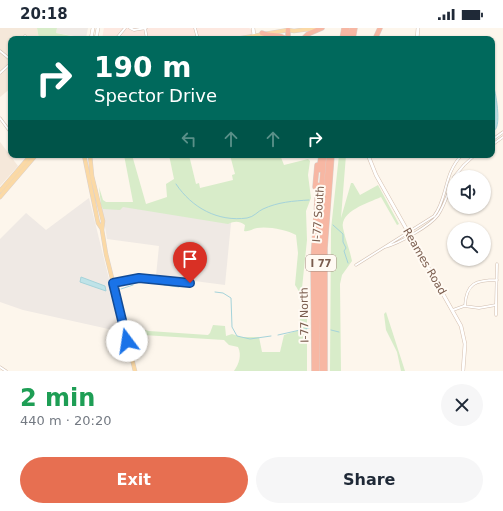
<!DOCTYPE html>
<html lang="en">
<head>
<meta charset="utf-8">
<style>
	body { margin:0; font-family:"DejaVu Sans",sans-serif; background:#f6f6f7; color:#1f2937; height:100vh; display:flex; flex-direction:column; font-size:15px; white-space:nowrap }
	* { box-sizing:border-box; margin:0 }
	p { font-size:13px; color:#747a83 }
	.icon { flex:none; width:22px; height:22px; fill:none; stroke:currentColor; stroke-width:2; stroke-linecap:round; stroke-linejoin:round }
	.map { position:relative; height:343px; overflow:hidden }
	.side { display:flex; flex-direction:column; background:#fff; flex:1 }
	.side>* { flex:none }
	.hud { position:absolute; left:8px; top:8px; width:487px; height:122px; border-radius:8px; box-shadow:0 1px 3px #0004; background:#00695c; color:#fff; overflow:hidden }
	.tools { position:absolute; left:447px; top:142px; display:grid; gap:8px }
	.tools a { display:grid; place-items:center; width:44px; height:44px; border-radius:50%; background:#fff; box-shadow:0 1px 3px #0004; font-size:20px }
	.pin { position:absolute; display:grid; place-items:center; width:34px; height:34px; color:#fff; margin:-41px -17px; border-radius:50% 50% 50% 0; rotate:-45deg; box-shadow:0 0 4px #0007 }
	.pin .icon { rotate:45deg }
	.me { position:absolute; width:44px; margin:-22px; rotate:346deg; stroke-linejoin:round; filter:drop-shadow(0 0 3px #0008) }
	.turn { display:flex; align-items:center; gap:14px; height:84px; padding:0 20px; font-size:18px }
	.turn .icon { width:52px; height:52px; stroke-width:2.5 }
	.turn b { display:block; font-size:28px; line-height:34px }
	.lanes { display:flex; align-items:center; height:38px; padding:0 20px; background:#0003; justify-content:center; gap:20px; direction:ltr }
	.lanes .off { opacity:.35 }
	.round { display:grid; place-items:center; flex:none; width:42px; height:42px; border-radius:21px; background:#f6f6f7 }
	.head { display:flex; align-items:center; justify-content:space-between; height:68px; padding:0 20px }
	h1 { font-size:24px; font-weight:600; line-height:30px; color:#1e9e55 }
	.button { display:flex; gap:8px; margin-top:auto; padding:8px 20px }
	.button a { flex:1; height:46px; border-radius:24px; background:#e76f51; color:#fff; font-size:16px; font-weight:600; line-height:46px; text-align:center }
	.button a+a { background:#f6f6f7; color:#1f2937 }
	.status { display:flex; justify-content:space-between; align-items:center; height:28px; padding:0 20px; background:#fff; direction:ltr }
	.status svg { height:11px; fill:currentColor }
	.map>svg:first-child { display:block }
	.residential { fill:#f5e8da }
	.commercial { fill:#fde8e0 }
	.industrial { fill:#efe9e4 }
	.green { fill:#d8ecc9 }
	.water { fill:#bfe3e8; stroke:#a5d3da }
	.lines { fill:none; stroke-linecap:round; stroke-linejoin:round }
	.stream { stroke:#a5d3da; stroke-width:1 }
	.street-casing { stroke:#d1beb0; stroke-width:3 }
	.secondary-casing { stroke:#d6c0b0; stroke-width:4 }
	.primary-casing { stroke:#dad1cd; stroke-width:4.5 }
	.highway-casing { stroke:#dad1cd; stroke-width:5.5 }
	.street { stroke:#fff; stroke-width:2 }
	.secondary { stroke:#fff; stroke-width:3 }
	.primary { stroke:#fbd9a5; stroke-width:3.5 }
	.highway { stroke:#f7b7a3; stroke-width:4.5 }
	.route-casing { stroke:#114b97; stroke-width:10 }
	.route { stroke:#1a73e8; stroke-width:7 }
	.labels { text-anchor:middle; stroke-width:4; stroke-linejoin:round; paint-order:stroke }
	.shield { fill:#fffaf3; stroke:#a28b7f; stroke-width:1 }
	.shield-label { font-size:10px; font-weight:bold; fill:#7a5c4d }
	.street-label { font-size:11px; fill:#7a5c4d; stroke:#fffaf3 }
</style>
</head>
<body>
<div class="status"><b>20:18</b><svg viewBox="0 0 49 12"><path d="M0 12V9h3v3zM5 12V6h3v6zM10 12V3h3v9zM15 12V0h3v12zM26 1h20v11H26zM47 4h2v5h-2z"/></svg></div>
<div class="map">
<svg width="503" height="343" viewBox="0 0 503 343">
	<rect width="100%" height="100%" fill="#fdf6ec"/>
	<path class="residential" d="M0,0H37L39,11H11V60L0,69Z
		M0,114L18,138L0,158Z"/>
	<path class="commercial" d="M104,0H249L265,11H102Z"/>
	<path class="industrial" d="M57,0H88L86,10L56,5Z
		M89,170L110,255L122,304L23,282L0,274V211L26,185L46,202Z
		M101,174L231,195L225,257L156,248L159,218L107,211Z"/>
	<path class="green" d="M37,0H57L56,5L86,11H39Z
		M124,127H132L146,176L167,169L166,156L174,151L169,127H189L196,156L199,155L200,160L233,152L232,147L235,146L230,127H280L284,137L308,131L310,133L308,147L311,170L306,183L307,212L302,260L307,290V343H234C239,336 242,327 238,319L229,317L224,312L143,307L138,304V300L149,303L208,307L210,305L213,297L225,298L226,308L232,306L241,309H259L262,324H280L284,307L299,302C300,288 304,268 295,257L298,225L296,207C287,202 268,198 257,200C252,201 249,204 244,203L245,197C239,193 235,193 228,196L123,179L120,182L103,181L101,177L99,159L103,172L106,174H133Z
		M339,127H346L341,190L351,155H353L360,167L378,157L399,196L397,197L381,169C368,175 340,183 343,200C345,211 350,222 352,233L342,247L340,256L341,343H330L331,201Z
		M386,284L405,343H401L397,324L386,302L384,286Z"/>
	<path class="water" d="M492,53C496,63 503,104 492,103Z
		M81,249L105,258L106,263L80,254Z"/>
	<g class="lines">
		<path class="stream" d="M176,156C192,180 218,194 247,190C254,189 258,183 263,181C278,174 293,173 309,172
			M333,197L343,206V214L346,220L344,223L348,235
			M164,257L179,259
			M121,261L133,257
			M215,264L223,265L231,270L232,299L237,308L250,311L271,308
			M331,302L339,304
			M278,307L309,300"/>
		<g class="street-casing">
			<path id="street" d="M130,0L134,2L146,0
				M145,0L147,11
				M195,0L198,11
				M24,11L25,8
				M116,11L125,0
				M0,23L11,32
				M0,45L11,35
				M0,90L11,105
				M492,112L503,104
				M492,117L503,109
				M454,149L464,137L475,127
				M385,219C398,216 430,198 438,187C445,177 449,162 454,150
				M356,237L434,188C448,170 443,146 462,127
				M113,255L139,250L190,255
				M465,278C466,255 476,252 497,252
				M453,282L464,278L479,280L496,277L497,236
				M496,287V277
				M0,339L6,343"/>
		</g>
		<g class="secondary-casing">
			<path id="secondary" d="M253,0L254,7
				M91,11L93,0
				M96,11L98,0
				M417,11L418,0
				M368,127L376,147L461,298L465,316L463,343"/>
		</g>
		<g class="primary-casing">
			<path id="primary" d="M236,11L288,2L294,3L316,0
				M84,127L98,195L102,201
				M90,127L92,148L103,193L102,202L106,226L135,343
				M0,163L31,127
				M0,169L36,127"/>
		</g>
		<g class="highway-casing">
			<path id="highway" d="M288,2V11
				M262,5C271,9 279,5 286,11
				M303,11L308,6L322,0
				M342,11L344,0
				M345,11L347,0
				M349,11L352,0
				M353,11L355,0
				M375,11L380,0
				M319,142L321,127
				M315,159L317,137
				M314,343L313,232L318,157
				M317,343V220L324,127
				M322,343L321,220L329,127
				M325,343V220L332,127"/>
		</g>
		<use href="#street" class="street"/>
		<use href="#secondary" class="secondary"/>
		<use href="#primary" class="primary"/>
		<use href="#highway" class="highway"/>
	</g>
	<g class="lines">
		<g class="route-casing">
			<path id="route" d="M127,313L113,255L139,250L190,255"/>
		</g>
		<use href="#route" class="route"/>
	</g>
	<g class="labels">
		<rect class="shield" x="306" y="227" width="30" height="16" rx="3"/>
		<g class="shield-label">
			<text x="321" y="239">I 77</text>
		</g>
		<g class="street-label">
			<text transform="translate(318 186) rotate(-86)" y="4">I-77 South</text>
			<text transform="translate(425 233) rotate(60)" y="4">Reames Road</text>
			<text transform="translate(304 287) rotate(-91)" y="4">I-77 North</text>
		</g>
	</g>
</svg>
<div class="tools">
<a><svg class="icon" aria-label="sound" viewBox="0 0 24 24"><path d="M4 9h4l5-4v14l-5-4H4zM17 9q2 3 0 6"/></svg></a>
<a><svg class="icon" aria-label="search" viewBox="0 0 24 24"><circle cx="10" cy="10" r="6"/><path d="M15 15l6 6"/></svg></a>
</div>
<div class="pin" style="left:190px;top:255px;background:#d93025"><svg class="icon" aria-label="arrive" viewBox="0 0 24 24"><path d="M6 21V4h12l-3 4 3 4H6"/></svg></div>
<svg class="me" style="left:127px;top:313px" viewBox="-20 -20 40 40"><circle r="19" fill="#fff"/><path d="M0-13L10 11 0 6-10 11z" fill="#1a73e8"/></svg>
<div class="hud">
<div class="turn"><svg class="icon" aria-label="right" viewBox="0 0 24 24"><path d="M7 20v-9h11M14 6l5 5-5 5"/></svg><div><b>190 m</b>Spector Drive</div></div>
<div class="lanes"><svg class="icon off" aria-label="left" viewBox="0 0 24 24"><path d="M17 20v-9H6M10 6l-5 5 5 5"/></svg><svg class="icon off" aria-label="ahead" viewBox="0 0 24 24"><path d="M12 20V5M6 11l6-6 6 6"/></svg><svg class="icon off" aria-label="ahead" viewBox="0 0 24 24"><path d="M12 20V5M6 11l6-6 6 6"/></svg><svg class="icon" aria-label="right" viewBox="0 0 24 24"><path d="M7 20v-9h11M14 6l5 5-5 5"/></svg></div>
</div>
</div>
<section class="side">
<div class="head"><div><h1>2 min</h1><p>440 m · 20:20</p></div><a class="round"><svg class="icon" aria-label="close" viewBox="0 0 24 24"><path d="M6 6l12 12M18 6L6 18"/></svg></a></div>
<div class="button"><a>Exit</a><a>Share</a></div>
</section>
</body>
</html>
